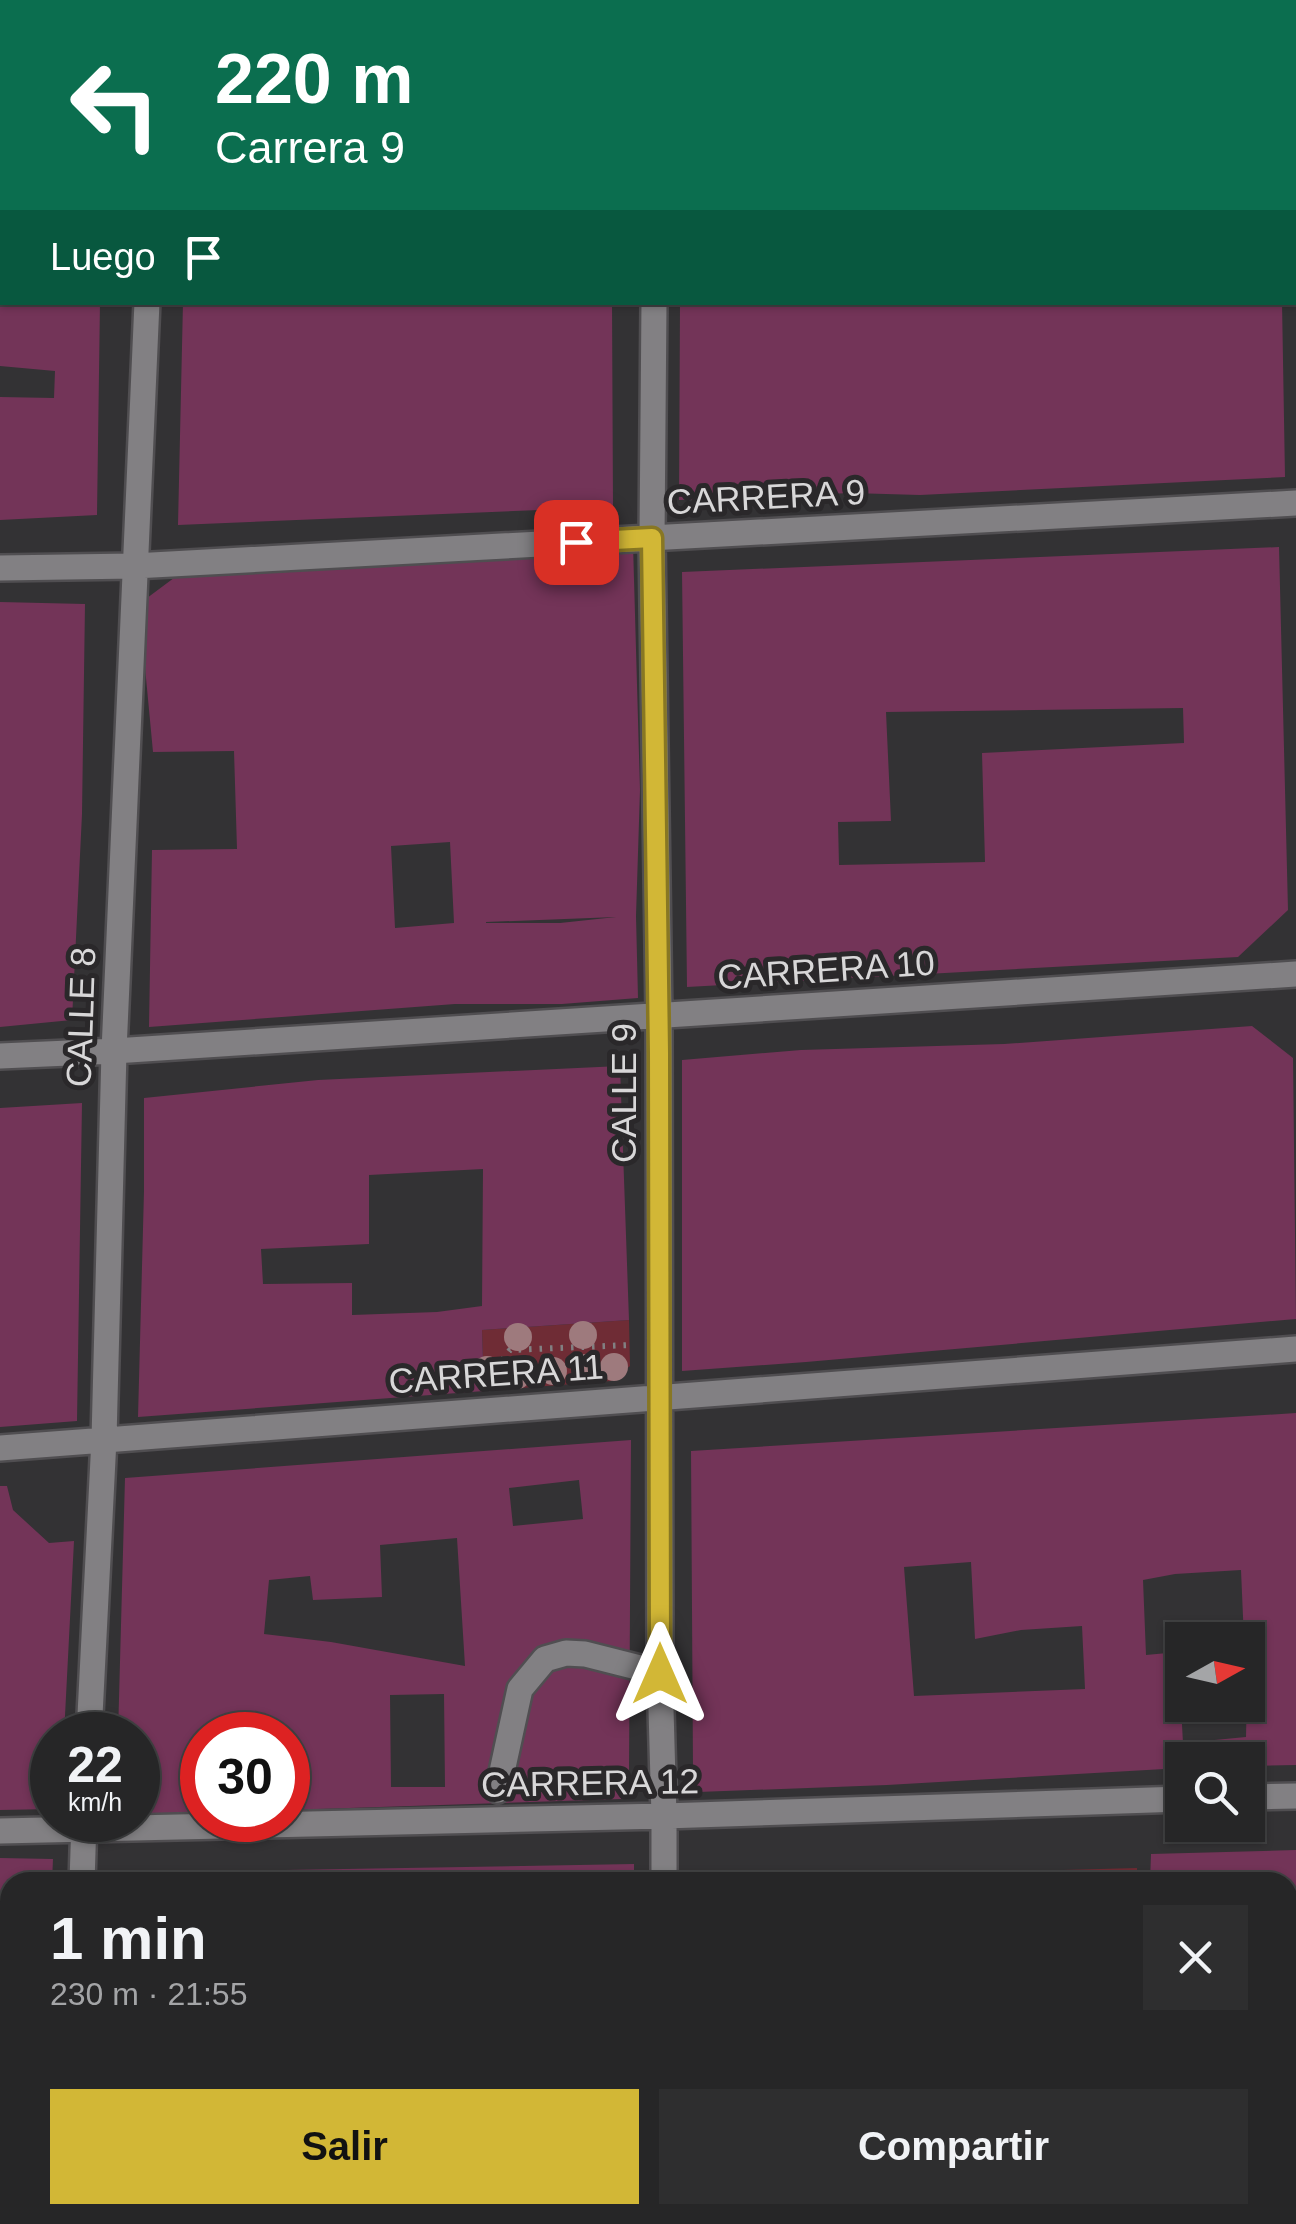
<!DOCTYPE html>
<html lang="es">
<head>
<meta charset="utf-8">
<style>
	body { margin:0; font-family:Helvetica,sans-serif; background:#2e2e2f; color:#f1f3f6; height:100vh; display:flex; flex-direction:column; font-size:38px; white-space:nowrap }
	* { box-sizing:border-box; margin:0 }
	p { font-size:32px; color:#a4a5a7 }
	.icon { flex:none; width:55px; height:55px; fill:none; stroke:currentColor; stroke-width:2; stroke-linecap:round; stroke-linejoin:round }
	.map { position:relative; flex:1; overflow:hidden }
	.side { position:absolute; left:0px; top:1872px; width:1298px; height:352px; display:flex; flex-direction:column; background:#262627; border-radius:30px 30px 0 0; box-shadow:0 2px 8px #0004,0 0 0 2px #424344 }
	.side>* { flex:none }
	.hud { position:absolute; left:0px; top:0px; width:1298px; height:305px; box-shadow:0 2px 8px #0004,0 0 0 2px #424344; background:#0b6e4f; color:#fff; overflow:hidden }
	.needle { width:65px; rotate:82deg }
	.fabs { position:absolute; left:1165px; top:1622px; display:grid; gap:20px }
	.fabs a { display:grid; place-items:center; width:100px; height:100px; border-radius:0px; background:#262627; box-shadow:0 2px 8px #0004,0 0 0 2px #424344; font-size:50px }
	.speed { position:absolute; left:30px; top:1712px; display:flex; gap:20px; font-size:50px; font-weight:700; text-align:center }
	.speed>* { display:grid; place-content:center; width:130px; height:130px; border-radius:50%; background:#262627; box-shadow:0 2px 8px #0004,0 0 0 2px #424344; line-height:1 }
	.speed small { font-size:25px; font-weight:400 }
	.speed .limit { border:15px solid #d22; background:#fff; color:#111 }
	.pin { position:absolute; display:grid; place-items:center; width:85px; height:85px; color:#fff; margin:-42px; border-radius:20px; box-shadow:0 5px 15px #0006 }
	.me { position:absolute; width:110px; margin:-55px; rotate:0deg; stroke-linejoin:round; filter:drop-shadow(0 0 8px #0008) }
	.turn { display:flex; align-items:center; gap:35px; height:210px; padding:0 50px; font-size:45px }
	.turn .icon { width:130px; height:130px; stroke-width:2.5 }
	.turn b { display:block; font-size:70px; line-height:85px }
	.then { display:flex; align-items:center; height:95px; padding:0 50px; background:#0003; gap:20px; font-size:38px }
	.round { display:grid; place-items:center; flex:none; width:105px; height:105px; border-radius:0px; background:#2e2e2f }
	.overview { display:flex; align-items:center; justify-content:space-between; height:170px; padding:0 50px }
	h1 { font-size:60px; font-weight:800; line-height:75px }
	.action { display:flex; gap:20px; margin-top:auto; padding:20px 50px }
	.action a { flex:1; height:115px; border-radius:0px; background:#d2b736; color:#111; font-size:40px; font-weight:800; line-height:115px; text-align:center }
	.action a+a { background:#2e2e2f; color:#f1f3f6 }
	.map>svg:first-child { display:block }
	.green { fill:#6f2c35 }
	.building { fill:#733458; fill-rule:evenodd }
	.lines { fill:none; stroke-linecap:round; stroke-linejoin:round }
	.minor-casing { stroke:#504e51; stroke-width:30 }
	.path { stroke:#818082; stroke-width:6; stroke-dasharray:2.5 8; stroke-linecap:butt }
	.minor { stroke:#828083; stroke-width:25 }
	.tree { fill:#9e7a7d }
	.route-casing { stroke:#887723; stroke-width:25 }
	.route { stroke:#d2b736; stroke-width:18 }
	.labels { text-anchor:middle; stroke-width:10; stroke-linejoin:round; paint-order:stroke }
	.street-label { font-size:35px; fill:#d8d7d8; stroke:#2a282a }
</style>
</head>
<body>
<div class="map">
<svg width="1296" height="2224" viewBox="0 0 1296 2224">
	<rect width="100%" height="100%" fill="#333234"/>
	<path class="green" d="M629,1320L630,1366L611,1381L484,1391L482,1330Z
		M1137,1868V1882H714V1879Z
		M706,2215H808L830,2224H717L706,2219Z
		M1042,2215H1134L1132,2224H1109L1087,2216L1084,2224H1039Z"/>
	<path class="building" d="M0,302H100L97,515L0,520V397L54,398L55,371L0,366Z
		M183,302H612L613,507L178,525Z
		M680,302H1282L1285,477L920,495L851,493L679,500Z
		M633,544L640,790L636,916L638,998L562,1004H455L149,1027L152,850L237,849L234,751L153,752L139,604L194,563ZM450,842L454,923L395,928L391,846ZM616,917L560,923H486V922Z
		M1279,547L1288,910L1238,957L687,987L682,572ZM1183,708L1184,743L982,753L985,862L839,865L838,822L891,821L886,712Z
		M0,602L85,604L82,814L72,1020L0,1027Z
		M1252,1026L1293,1058L1296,1319L806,1362L682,1371V1060L801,1050L1004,1044Z
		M620,1066L629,1320L482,1330L484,1391L138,1417L144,1191V1098L318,1080ZM483,1169L482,1306L437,1312L352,1315V1283L263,1284L261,1249L369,1244V1175Z
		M82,1103L77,1421L0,1427V1108Z
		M1296,1413V1765L1248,1766V1760H1182V1768L887,1785L698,1792L693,1768L691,1451ZM971,1562L975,1639L1021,1630L1082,1626L1085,1689L914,1696L904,1567ZM1241,1570L1244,1640H1248L1246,1737L1183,1743L1178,1652L1146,1655L1143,1580L1175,1574Z
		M631,1440L629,1774L621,1799L288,1810V1735H202V1812L138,1814V1735H118L125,1478ZM579,1480L583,1519L513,1526L509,1488ZM457,1538L465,1666L331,1642L264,1634L269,1580L310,1576L313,1600L382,1597L380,1545ZM444,1694L445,1787H391L390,1695Z
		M0,1486H7L13,1510L49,1543L74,1541L64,1735H52V1809L0,1810Z
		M1296,1850V2132L1288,2133V1882H1150L1151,1854Z
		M0,1858L53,1859L52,1882H10V1973L0,1969Z
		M634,1864V1882H112V1873Z
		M0,2042L10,2046V2215H43L42,2224H0Z
		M1288,2170H1296V2224H1145L1147,2215H1288Z
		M106,2215H460L483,2224H107Z"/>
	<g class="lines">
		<g class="minor-casing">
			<path id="minor" d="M161,0V2
				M654,0V2
				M0,138H2
				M1295,153H1296
				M654,302L652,538L659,1015L660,1673L664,1816V1882
				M0,568L134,566L1296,503
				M0,1056L114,1051L1296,974
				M0,1448L1296,1349
				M89,1735L104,1439L114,1051L147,302
				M498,1790L520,1689L545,1659L566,1653L585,1654L660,1673
				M1248,1797L1296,1796
				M0,1831L664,1816L1182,1799
				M82,1882L84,1820
				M0,2006L10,2010
				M577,2215L603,2224
				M73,2224V2215
				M660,2224V2215"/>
		</g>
		<path class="path" d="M504,1381L503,1359L510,1350L630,1345"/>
		<use href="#minor" class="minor"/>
	</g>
	<g class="tree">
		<circle cx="583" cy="1335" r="14"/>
		<circle cx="518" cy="1337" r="14"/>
		<circle cx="614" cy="1367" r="14"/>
		<circle cx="586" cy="1368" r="14"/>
		<circle cx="487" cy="1370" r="14"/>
		<circle cx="553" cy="1371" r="14"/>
		<circle cx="517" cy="1375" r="14"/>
	</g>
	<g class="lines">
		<g class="route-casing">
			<path id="route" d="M576,542L652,538L659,1053L660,1674"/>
		</g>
		<use href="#route" class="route"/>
	</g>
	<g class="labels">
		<g class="street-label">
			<text transform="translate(766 497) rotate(-3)" y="12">CARRERA 9</text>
			<text transform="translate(826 970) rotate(-4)" y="12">CARRERA 10</text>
			<text transform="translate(81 1017) rotate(-88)" y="12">CALLE 8</text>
			<text transform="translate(624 1093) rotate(-90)" y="12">CALLE 9</text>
			<text transform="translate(496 1374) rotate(-4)" y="12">CARRERA 11</text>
			<text transform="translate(590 1783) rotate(-1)" y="12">CARRERA 12</text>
		</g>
	</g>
</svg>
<div class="fabs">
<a><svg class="needle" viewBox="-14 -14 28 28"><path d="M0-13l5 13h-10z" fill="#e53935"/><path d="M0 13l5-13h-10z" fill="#a4a5a7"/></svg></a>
<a><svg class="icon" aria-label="search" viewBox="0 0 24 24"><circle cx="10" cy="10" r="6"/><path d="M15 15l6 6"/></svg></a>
</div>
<div class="speed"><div>22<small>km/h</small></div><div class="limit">30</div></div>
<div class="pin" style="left:576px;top:542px;background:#d93025"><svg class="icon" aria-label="arrive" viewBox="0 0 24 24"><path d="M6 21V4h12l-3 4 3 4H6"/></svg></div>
<svg class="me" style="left:660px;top:1674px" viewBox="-20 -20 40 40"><path d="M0-17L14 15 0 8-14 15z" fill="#d2b736" stroke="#fff" stroke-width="4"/></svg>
<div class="hud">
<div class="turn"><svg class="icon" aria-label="left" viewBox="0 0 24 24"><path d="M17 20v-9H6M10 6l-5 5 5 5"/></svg><div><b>220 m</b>Carrera 9</div></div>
<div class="then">Luego<svg class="icon" aria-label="arrive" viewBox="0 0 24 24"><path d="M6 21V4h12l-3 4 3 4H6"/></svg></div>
</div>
<section class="side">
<div class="overview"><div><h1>1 min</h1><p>230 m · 21:55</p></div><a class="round"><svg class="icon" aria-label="close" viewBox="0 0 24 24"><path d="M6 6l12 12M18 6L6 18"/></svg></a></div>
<div class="action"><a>Salir</a><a>Compartir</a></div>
</section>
</div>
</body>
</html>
